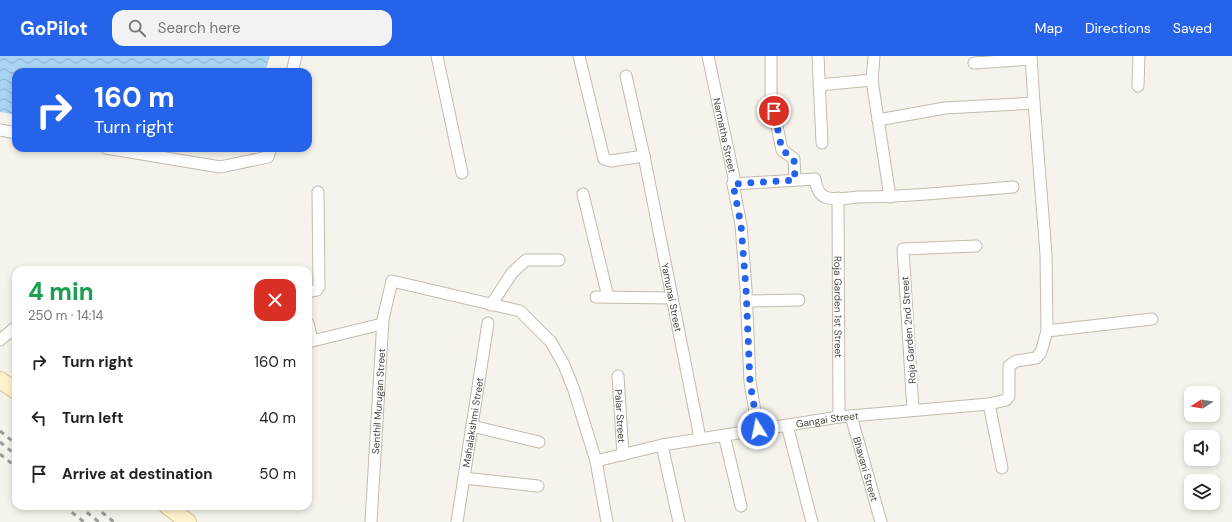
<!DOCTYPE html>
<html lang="en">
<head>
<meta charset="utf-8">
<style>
	body { margin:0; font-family:"DM Sans",sans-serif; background:#f2f2f2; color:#222; height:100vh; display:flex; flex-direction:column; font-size:15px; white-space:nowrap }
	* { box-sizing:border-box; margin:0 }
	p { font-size:13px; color:#767676 }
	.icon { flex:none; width:22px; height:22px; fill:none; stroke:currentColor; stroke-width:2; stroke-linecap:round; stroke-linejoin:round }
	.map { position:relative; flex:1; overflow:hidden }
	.sheet { position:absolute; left:12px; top:210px; width:300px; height:244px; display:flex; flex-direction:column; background:#fff; border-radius:12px; box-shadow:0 2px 6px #0003 }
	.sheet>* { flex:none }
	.guide { position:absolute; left:12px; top:12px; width:300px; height:84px; border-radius:12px; box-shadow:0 2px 6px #0003; background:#2563eb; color:#fff; overflow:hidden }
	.needle { width:26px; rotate:258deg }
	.buttons { position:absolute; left:1184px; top:330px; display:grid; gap:8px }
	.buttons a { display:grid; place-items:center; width:36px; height:36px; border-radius:8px; background:#fff; box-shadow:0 2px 6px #0003; font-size:20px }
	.pin { position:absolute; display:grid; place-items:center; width:34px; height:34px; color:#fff; margin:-17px; border:2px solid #fff; border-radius:50%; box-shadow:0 1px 4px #0007 }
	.me { position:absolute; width:44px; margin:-22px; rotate:350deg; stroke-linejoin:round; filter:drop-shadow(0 0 3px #0008) }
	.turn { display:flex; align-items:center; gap:14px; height:84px; padding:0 16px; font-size:18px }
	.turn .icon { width:52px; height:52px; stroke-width:2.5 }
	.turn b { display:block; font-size:28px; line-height:34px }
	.round { display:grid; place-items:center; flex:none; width:42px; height:42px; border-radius:12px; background:#f2f2f2 }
	.headline { display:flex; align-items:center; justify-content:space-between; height:68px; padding:0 16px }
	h1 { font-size:24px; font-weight:800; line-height:30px; color:#1e9e55 }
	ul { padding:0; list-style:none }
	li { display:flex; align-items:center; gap:12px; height:56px; padding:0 16px }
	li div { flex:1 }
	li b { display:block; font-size:15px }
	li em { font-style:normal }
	header { display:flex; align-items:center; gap:24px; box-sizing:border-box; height:56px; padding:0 20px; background:#2563eb; color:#fff }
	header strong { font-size:19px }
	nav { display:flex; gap:22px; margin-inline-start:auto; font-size:14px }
	.search { width:280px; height:36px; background:#f2f2f2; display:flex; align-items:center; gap:10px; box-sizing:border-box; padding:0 14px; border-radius:12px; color:#767676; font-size:15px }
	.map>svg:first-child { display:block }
	.water { fill:url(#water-waves) }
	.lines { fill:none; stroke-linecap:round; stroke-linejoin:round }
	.street-casing { stroke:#c2bbae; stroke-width:13 }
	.secondary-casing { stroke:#d6c79b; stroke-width:18 }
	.street { stroke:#fff; stroke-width:11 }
	.secondary { stroke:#fff3cd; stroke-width:16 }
	.rail { stroke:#9a9a9a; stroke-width:3; stroke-dasharray:5 5; stroke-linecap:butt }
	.route { stroke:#2563eb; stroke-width:7; stroke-dasharray:0 12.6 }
	.labels { text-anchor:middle; stroke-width:4; stroke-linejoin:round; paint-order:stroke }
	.street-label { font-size:10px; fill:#4b4439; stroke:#fff }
</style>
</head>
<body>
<header>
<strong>GoPilot</strong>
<div class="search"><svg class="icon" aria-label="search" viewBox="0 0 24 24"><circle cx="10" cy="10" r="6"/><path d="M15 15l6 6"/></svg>Search here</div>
<nav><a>Map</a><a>Directions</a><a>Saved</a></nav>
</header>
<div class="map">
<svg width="1232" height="466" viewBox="0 0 1232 466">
	<defs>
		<pattern id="water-waves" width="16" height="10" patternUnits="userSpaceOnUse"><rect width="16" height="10" fill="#a9d4f2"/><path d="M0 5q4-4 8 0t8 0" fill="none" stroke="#8caec5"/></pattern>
	</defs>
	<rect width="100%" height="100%" fill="#f6f3ec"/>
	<path class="water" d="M0,0H270L265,16H16V59L0,56Z"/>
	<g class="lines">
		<g class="street-casing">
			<g id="street">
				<path d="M437,0L462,117"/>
				<path d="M579,0L604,103L611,105L644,100"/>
				<path id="s1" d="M708,0L734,122L733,128L741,169L746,233L750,326L758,373"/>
				<path d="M771,0V42L782,94L794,103L795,124"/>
				<path d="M818,0L822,87"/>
				<path d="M874,0L872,24L890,141"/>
				<path d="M974,7L1031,3"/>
				<path d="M292,16L296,0"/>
				<path id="s2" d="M626,20L644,100L700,382"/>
				<path d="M819,29L872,24"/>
				<path d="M1138,30L1139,0"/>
				<path d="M878,64L945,52L1034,47"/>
				<path d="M0,74L16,77"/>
				<path d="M106,92L220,111L268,101L271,92"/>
				<path d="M733,128L815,123C816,130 818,138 825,141C833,144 850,142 858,141C910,141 962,135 1013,131"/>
				<path d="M583,138L608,241"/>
				<path id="s3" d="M838,142L839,361"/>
				<path d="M308,236L317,234L319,231L318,136"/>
				<path d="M596,241L672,242"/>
				<path d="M746,245L799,244"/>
				<path d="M491,249L512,217L526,204H559"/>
				<path d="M308,267L312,285"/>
				<path d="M1047,275L1152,263"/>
				<path d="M0,284L16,271"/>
				<path d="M308,286L382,268"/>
				<path id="s4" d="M618,320L623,399"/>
				<path d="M989,348L1002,412"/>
				<path d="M913,354L903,193L976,190"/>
				<path id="s5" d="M851,360L881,466"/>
				<path d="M787,369L812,466"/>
				<path d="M472,370L539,386"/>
				<path d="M724,379L741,450"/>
				<path d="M662,389L679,466"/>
				<path id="s6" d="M596,405L662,389L839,361L989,348L1006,344L1009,340V310L1016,305L1036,302L1041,296L1047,275L1046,198L1034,47L1031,0"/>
				<path d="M464,422L538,430"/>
				<path id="s7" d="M371,466L383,263L392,225L520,255L551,286L564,309L574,334L596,405L607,466"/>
				<path id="s8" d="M457,466L488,267"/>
			</g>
		</g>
		<g class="secondary-casing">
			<path id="secondary" d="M0,324L16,335
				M167,450L188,466"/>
		</g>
		<use href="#street" class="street"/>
		<use href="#secondary" class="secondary"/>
		<path class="rail" d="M0,375L16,388
			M0,386L16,399
			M0,398L16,411
			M64,450L84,466
			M79,450L99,466
			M94,450L114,466"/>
	</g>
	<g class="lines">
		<path class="route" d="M758,373L750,326L746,233L741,169L733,128L795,124L794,103L782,94L774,55"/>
	</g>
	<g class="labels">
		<g class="street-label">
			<text dy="4" stroke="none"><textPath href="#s1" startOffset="81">Narmatha Street</textPath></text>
			<text dy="4" stroke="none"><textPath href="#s2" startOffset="226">Yamunai Street</textPath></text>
			<text dy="4" stroke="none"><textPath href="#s3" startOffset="109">Roja Garden 1st Street</textPath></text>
			<text transform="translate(908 274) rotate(-94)" y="4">Roja Garden 2nd Street</text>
			<text dy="4" stroke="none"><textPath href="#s7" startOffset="121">Senthil Murugan Street</textPath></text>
			<text dy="4" stroke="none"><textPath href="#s4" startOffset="40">Palar Street</textPath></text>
			<text dy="4" stroke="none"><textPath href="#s6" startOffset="235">Gangai Street</textPath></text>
			<text dy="4" stroke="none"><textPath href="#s8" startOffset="101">Mahalakshmi Street</textPath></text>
			<text dy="4" stroke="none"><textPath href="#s5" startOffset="55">Bhavani Street</textPath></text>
		</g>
	</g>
</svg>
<div class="buttons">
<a><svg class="needle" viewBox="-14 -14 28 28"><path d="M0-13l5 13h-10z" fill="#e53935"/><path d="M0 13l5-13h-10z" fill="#767676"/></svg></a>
<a><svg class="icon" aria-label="sound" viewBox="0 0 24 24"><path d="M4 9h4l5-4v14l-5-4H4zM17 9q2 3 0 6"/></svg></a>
<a><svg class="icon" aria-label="layers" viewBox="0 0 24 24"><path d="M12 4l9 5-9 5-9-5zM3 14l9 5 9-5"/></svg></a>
</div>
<div class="pin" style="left:774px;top:55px;background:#d93025"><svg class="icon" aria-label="arrive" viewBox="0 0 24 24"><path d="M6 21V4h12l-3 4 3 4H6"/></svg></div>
<svg class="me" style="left:758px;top:373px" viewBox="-20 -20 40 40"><circle r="17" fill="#2563eb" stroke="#fff" stroke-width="3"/><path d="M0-11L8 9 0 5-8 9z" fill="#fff"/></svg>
<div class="guide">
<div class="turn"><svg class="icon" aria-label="right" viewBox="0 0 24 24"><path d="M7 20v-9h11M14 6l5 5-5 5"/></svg><div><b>160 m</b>Turn right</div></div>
</div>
<section class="sheet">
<div class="headline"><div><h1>4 min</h1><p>250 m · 14:14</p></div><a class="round" style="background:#d93025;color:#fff"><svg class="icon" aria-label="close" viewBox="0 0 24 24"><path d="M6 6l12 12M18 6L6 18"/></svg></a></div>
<ul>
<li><svg class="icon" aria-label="right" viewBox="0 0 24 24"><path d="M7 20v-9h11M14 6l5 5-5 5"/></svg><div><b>Turn right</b></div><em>160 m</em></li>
<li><svg class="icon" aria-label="left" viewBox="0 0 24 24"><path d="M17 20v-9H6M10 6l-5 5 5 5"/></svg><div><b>Turn left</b></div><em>40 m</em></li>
<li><svg class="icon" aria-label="arrive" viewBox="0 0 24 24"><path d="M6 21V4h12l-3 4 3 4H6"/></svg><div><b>Arrive at destination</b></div><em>50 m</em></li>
</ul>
</section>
</div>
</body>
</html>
